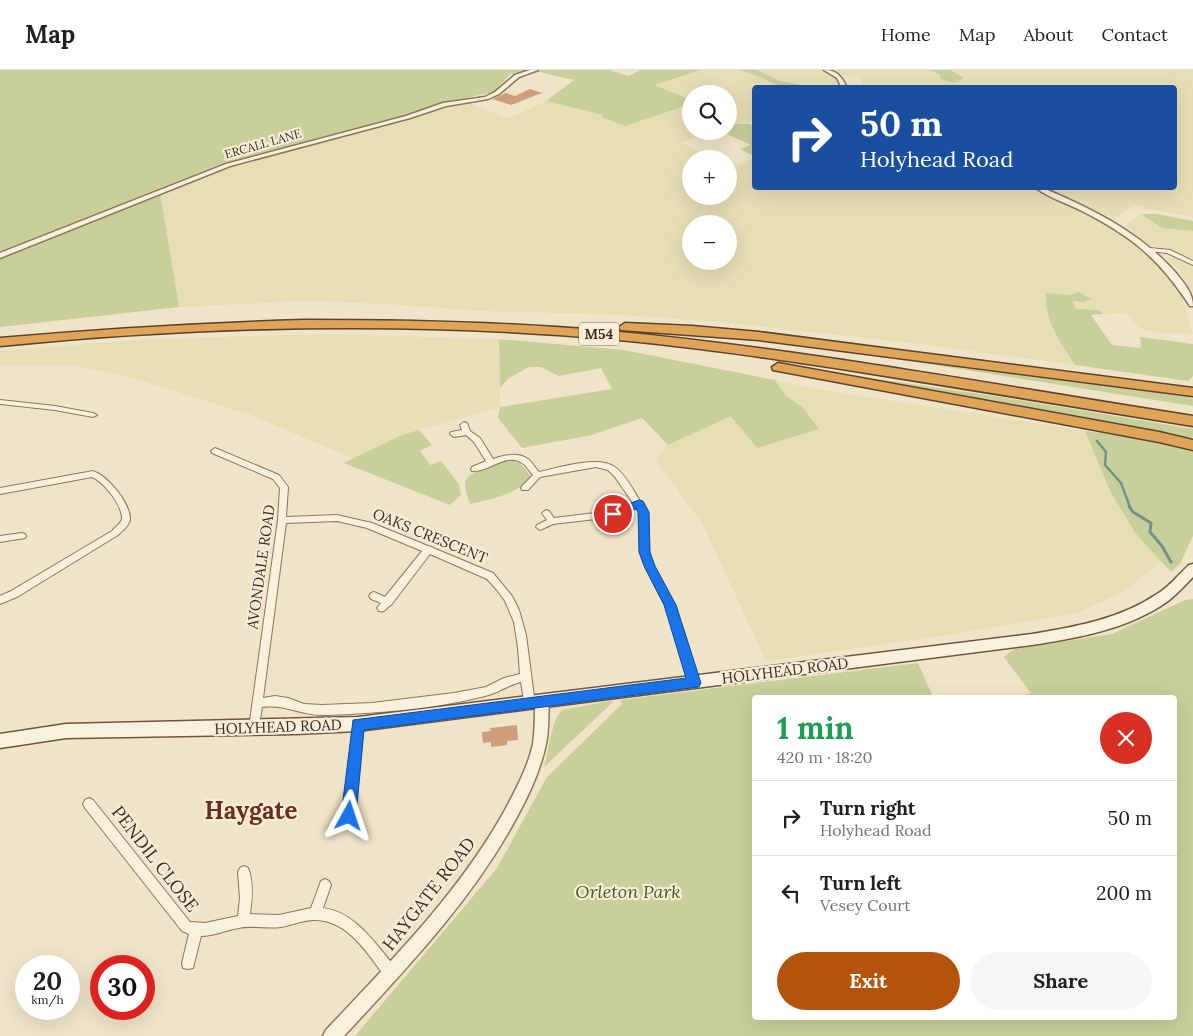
<!DOCTYPE html>
<html lang="en">
<head>
<meta charset="utf-8">
<style>
	body { margin:0; font-family:Lora,serif; background:#f6f6f6; color:#202124; height:100vh; display:flex; flex-direction:column; font-size:19px; white-space:nowrap }
	* { box-sizing:border-box; margin:0 }
	p { font-size:16px; color:#757577 }
	.icon { flex:none; width:28px; height:28px; fill:none; stroke:currentColor; stroke-width:2; stroke-linecap:round; stroke-linejoin:round }
	.map { position:relative; flex:1; overflow:hidden }
	.sheet { position:absolute; left:752px; top:625px; width:425px; height:325px; display:flex; flex-direction:column; background:#fff; border-radius:5px; box-shadow:0 5px 20px #0002 }
	.sheet>* { flex:none }
	.top-card { position:absolute; left:752px; top:15px; width:425px; height:105px; border-radius:5px; box-shadow:0 5px 20px #0002; background:#1a4fa0; color:#fff; overflow:hidden }
	.controls { position:absolute; left:682px; top:15px; display:grid; gap:10px }
	.controls a { display:grid; place-items:center; width:55px; height:55px; border-radius:50%; background:#fff; box-shadow:0 5px 20px #0002; font-size:25px }
	.speed { position:absolute; left:15px; top:885px; display:flex; gap:10px; font-size:25px; font-weight:700; text-align:center }
	.speed>* { display:grid; place-content:center; width:65px; height:65px; border-radius:50%; background:#fff; box-shadow:0 5px 20px #0002; line-height:1 }
	.speed small { font-size:12px; font-weight:400 }
	.speed .limit { border:8px solid #d22; background:#fff; color:#111 }
	.pin { position:absolute; display:grid; place-items:center; width:42px; height:42px; color:#fff; margin:-21px; border:2px solid #fff; border-radius:50%; box-shadow:0 1px 5px #0007 }
	.me { position:absolute; width:55px; margin:-28px; rotate:5deg; stroke-linejoin:round; filter:drop-shadow(0 0 4px #0008) }
	.turn { display:flex; align-items:center; gap:18px; height:105px; padding:0 25px; font-size:22px }
	.turn .icon { width:65px; height:65px; stroke-width:2.5 }
	.turn b { display:block; font-size:35px; line-height:42px }
	.round { display:grid; place-items:center; flex:none; width:52px; height:52px; border-radius:26px; background:#f6f6f6 }
	.head { display:flex; align-items:center; justify-content:space-between; height:85px; padding:0 25px }
	h1 { font-size:30px; font-weight:700; line-height:38px; color:#1e9e55 }
	.cta { display:flex; gap:10px; margin-top:auto; padding:10px 25px }
	.cta a { flex:1; height:58px; border-radius:30px; background:#b45309; color:#fff; font-size:20px; font-weight:700; line-height:58px; text-align:center }
	.cta a+a { background:#f6f6f6; color:#202124 }
	ul { padding:0; list-style:none }
	li { display:flex; align-items:center; gap:15px; height:75px; padding:0 25px; border-top:1px solid #e0e0e0 }
	li div { flex:1 }
	li b { display:block; font-size:19px }
	li em { font-style:normal }
	header { display:flex; align-items:center; gap:30px; box-sizing:border-box; height:70px; padding:0 25px; background:#fff; border-bottom:1px solid #e0e0e0 }
	header strong { font-size:24px }
	nav { display:flex; gap:28px; margin-inline-start:auto; font-size:18px }
	.map>svg:first-child { display:block }
	.farmland { fill:#e6deb5; fill-rule:evenodd }
	.green { fill:#c9cf9b }
	.lines { fill:none; stroke-linecap:round; stroke-linejoin:round }
	.stream-far1 { stroke:#6f938a; stroke-width:2.5 }
	.stream { stroke:#6f938a; stroke-width:3 }
	.building { fill:#cf9f7d }
	.minor-casing { stroke:#8d765c; stroke-width:2 }
	.tertiary-casing { stroke:#8d765c; stroke-width:3 }
	.secondary-casing { stroke:#6f573f; stroke-width:3 }
	.motorway-casing { stroke:#5b4430; stroke-width:3 }
	.minor { fill:#faf1dc; fill-rule:evenodd }
	.tertiary { fill:#faf1dc; fill-rule:evenodd }
	.secondary { fill:#faf1dc; fill-rule:evenodd }
	.motorway { fill:#e0a458; fill-rule:evenodd }
	.route { fill:#1a73e8; stroke:#114b97 }
	.labels { text-anchor:middle; stroke-width:4.5; stroke-linejoin:round; paint-order:stroke }
	.far-street-label { font-size:12px; fill:#3d2e20; stroke:#f7eed8 }
	.shield { fill:#f7eed8; stroke:#756857; stroke-width:1 }
	.shield-label { font-size:14px; font-weight:bold; fill:#3d2e20 }
	.street-label { font-size:15px; fill:#3d2e20; stroke:#f7eed8 }
	.near-street-label { font-size:18px; fill:#3d2e20; stroke:#f7eed8 }
	.near-park-label { font-size:18px; font-style:italic; fill:#4d5a26; stroke:#f7eed8 }
	.near-district-label { font-size:24px; font-weight:bold; fill:#6b2e1e; stroke:#f7eed8 }
</style>
</head>
<body>
<header>
<strong>Map</strong>
<nav><a>Home</a><a>Map</a><a>About</a><a>Contact</a></nav>
</header>
<div class="map">
<svg width="1193" height="966" viewBox="0 0 1193 966">
	<rect width="100%" height="100%" fill="#f0e4c8"/>
	<path class="farmland" d="M701,0H740L755,5L781,17L755,18V50L741,54H729V24H691V30L653,15Z
		M757,0H825L833,4L841,13L825,17L795,16L780,11Z
		M832,0H931L940,5L964,8L950,0H1193V147L1134,136L1115,149L1044,118H1175V18L864,17L861,8L842,5Z
		M546,31L603,45L602,46L680,38L691,34V61H710L681,73L715,89H691V126H729V94L733,96L755,88V118H1030L1080,139L1122,164L1151,185L1179,218L1193,264L1160,263L1139,258L1126,243L1103,244L1099,240L1076,239L1071,231L1079,222L1070,225L1047,223L1046,230L1053,261L1075,295L920,274L722,252L606,244L480,241L387,234L306,231L179,237L160,122L223,97L450,34L466,32L508,48ZM691,154H729V191H691Z
		M1141,144L1162,158L1193,161V189L1169,179L1151,175L1125,156Z
		M1175,187L1193,197V222L1182,204L1167,188Z
		M325,264L499,269L500,337L402,365L354,389L251,345L126,306L76,296H0V281L148,269Z
		M775,310L811,318L1085,361L1111,423L1136,464L1161,491L1127,520L1077,543L961,563L766,591L702,453L655,390L668,375L731,345L757,378L819,359L803,338L785,326Z"/>
	<path class="green" d="M0,0H530L509,5L494,22L441,33L394,49L220,94L0,182Z
		M539,0H609L628,6L641,0H701L654,15L691,30V34L625,56L601,47L603,45L546,31L574,10L535,1Z
		M740,0H757L780,11L810,17H781L755,5Z
		M931,0H950L964,8L954,13L940,9V5Z
		M729,54H750L755,60V87L740,79L751,75L720,61H729Z
		M160,122L179,237L0,257V189Z
		M1141,144H1157L1193,151V161L1162,158Z
		M1079,222L1091,229L1084,232L1072,231L1076,239L1099,240L1103,244L1091,245L1112,275L1141,278L1140,267L1193,274V306L1188,311L1075,295C1061,273 1044,251 1046,223L1070,225Z
		M499,269L624,280L775,310L786,326L803,338L819,359L757,378L731,346L668,375L642,348L592,365L522,378L498,348L500,337L612,319L601,298L559,306L541,297H529L509,308L500,318Z
		M909,291L1043,307L1189,327L1193,329V336Z
		M824,301L1001,327L1193,359V367L1190,369Z
		M419,360L432,375L420,381L430,395L441,391L459,414L461,425L450,435L344,393L402,365Z
		M1085,361L1137,368L1193,382V466L1180,494L1171,502L1136,464L1111,423Z
		M510,390C521,392 525,398 531,407C519,424 491,429 470,434C468,428 465,420 465,414C466,400 498,393 510,390Z
		M1193,529V966H355L497,798L547,707L622,634L620,630L918,593L933,627L755,628V948H1175V628L1018,627L1031,623L1004,587L1014,579L1112,564L1185,530Z
		M610,631L613,632L544,697C549,681 551,651 562,640Z"/>
	<g class="lines">
		<path class="stream-far1" d="M1097,371L1106,382L1105,395L1121,413L1130,437"/>
		<path class="stream" d="M1129,436L1133,442L1151,453L1150,462L1162,476L1171,492"/>
	</g>
	<path class="building" d="M530,19L542,23L511,35L492,29L506,23L515,26Z
		M517,655L518,670L507,671V675L491,677V672L483,673L482,662L491,661L490,658Z"/>
	<g class="lines">
		<g class="minor-casing">
			<path id="minor" d="M1150,178L1170,180L1193,191V195L1167,183L1148,181L1147,180Z
				M0,330L55,336L93,343L97,345L93,347L55,340L0,334Z
				M464,352L467,353L470,361L480,368L493,389C504,385 518,382 528,389C533,393 535,398 539,402C558,398 598,385 615,397C626,405 633,420 640,431L642,432L647,442L649,482L653,496L675,535L699,613L698,616L694,618L690,616L689,613L665,535L645,496L641,482L639,442L636,438L613,447L553,454L540,460L536,457L537,455L547,450L542,443L546,440L549,441L554,448L612,441L633,433L615,407L608,400L596,397L540,407L528,420H522L521,418L522,416L533,405C529,401 527,396 522,393C506,382 488,403 472,401L471,399L472,397L486,391L474,372L466,365L454,367L450,364L451,362L462,360L460,355Z
				M215,378L279,405L288,417L286,447L337,445L372,453L428,476L432,477L433,478L493,503L512,526L519,540L526,565L534,627V634L533,637L529,639L525,637L521,612C508,615 498,623 485,626C434,639 379,643 326,645C301,646 287,634 262,637L258,661L254,663L250,661L249,658L278,450L280,418L273,409L212,383L211,381ZM337,451L367,458L422,481L385,527L374,522L371,523L369,526L371,529L381,533L377,538L379,541C386,543 386,537 391,535L430,484L487,509L497,520L505,531L514,552L518,578L520,604L504,608L486,617L454,623L372,633L322,635L304,634L288,628L275,626L263,628L286,453Z
				M93,401C108,406 131,434 130,450C129,456 122,461 118,465L17,527L0,534V526L11,521L112,461C115,457 122,453 122,448C122,435 104,412 92,407L0,424V418Z
				M22,463L25,464L26,466L25,468L0,472V466Z
				M358,649L362,651L363,654L355,746L353,750L349,752L345,750L343,746L353,654L354,651Z
				M89,728L93,730L190,852L205,853L238,846L240,828L238,802L240,798L244,796L248,798C254,812 252,830 250,844L279,845L311,838L321,811L325,809L329,811L331,815L323,838C356,842 376,875 396,898L397,903L396,908L391,909L386,908C368,884 348,850 315,850C303,850 292,855 281,857C267,859 253,855 239,858C226,860 214,866 201,866L193,898L188,899L183,898L182,893L189,864L182,861L85,738L83,734L85,730Z"/>
		</g>
		<g class="tertiary-casing">
			<path id="tertiary" d="M530,0H538L519,7L499,24L488,29L446,36L410,48L230,96L0,188V183L226,94L406,46L443,33L485,27L495,22L515,5Z
				M824,0C837,0 842,7 847,18H842L837,8Z
				M1036,118H1043C1092,139 1140,162 1176,203C1184,213 1193,223 1193,236H1190C1159,189 1134,168 1084,142C1069,134 1049,128 1036,118Z
				M542,626L547,628L549,632C548,645 549,661 546,674C541,698 530,723 518,745C474,828 408,897 344,966H323L326,960C390,892 459,823 505,740C516,719 528,697 533,674C535,660 535,645 535,632L537,628Z"/>
		</g>
		<g class="secondary-casing">
			<path id="secondary" d="M1193,494V507C1185,515 1177,524 1168,531C1129,559 1078,568 1032,575L358,661L295,664L66,668L0,678V664L66,654L358,647L1032,564C1075,557 1120,549 1157,524C1169,517 1178,505 1189,495Z"/>
		</g>
		<g class="motorway-casing">
			<path id="motorway" d="M304,250C406,250 508,252 609,261C805,279 999,316 1193,346V356C1078,337 963,318 848,300C768,288 688,276 608,269C405,251 202,256 0,276V268C101,259 202,253 304,250Z
				M625,253L692,256L759,262L1193,318V326L759,270L621,260L619,257Z
				M778,293L1159,362L1193,370V380L1159,372L773,300L772,297Z"/>
		</g>
		<use href="#minor" class="minor"/>
		<use href="#tertiary" class="tertiary"/>
		<use href="#secondary" class="secondary"/>
		<use href="#motorway" class="motorway"/>
	</g>
	<path class="route" d="M639,430L643,431L649,442L650,482L655,496L676,535L701,613L699,617L364,660L356,746L354,751L349,754L344,751L341,746L353,650L686,608L664,535L644,496L639,482L638,442L636,439L613,448L608,444L609,441Z"/>
	<g class="labels">
		<g class="far-street-label">
			<text transform="translate(263 74) rotate(-16)" y="4">ERCALL LANE</text>
		</g>
		<rect class="shield" x="579" y="252.5" width="40" height="23" rx="4"/>
		<g class="shield-label">
			<text x="599" y="269">M54</text>
		</g>
		<g class="street-label">
			<text transform="translate(430 466) rotate(22)" y="5">OAKS CRESCENT</text>
			<text transform="translate(261 497) rotate(-82)" y="5">AVONDALE ROAD</text>
			<text transform="translate(785 601) rotate(-7)" y="5">HOLYHEAD ROAD</text>
			<text transform="translate(278 657) rotate(-2)" y="5">HOLYHEAD ROAD</text>
		</g>
		<g class="near-street-label">
			<text transform="translate(155 789) rotate(52)" y="6">PENDIL CLOSE</text>
			<text transform="translate(429 824) rotate(-52)" y="6">HAYGATE ROAD</text>
		</g>
		<g class="near-park-label">
			<text x="628" y="828">Orleton Park</text>
		</g>
		<g class="near-district-label">
			<text x="251" y="749">Haygate</text>
		</g>
	</g>
</svg>
<div class="controls">
<a><svg class="icon" aria-label="search" viewBox="0 0 24 24"><circle cx="10" cy="10" r="6"/><path d="M15 15l6 6"/></svg></a>
<a>+</a>
<a>−</a>
</div>
<div class="speed"><div>20<small>km/h</small></div><div class="limit">30</div></div>
<div class="pin" style="left:613px;top:444px;background:#d93025"><svg class="icon" aria-label="arrive" viewBox="0 0 24 24"><path d="M6 21V4h12l-3 4 3 4H6"/></svg></div>
<svg class="me" style="left:349px;top:746px" viewBox="-20 -20 40 40"><path d="M0-17L14 15 0 8-14 15z" fill="#1a73e8" stroke="#fff" stroke-width="4"/></svg>
<div class="top-card">
<div class="turn"><svg class="icon" aria-label="right" viewBox="0 0 24 24"><path d="M7 20v-9h11M14 6l5 5-5 5"/></svg><div><b>50 m</b>Holyhead Road</div></div>
</div>
<section class="sheet">
<div class="head"><div><h1>1 min</h1><p>420 m · 18:20</p></div><a class="round" style="background:#d93025;color:#fff"><svg class="icon" aria-label="close" viewBox="0 0 24 24"><path d="M6 6l12 12M18 6L6 18"/></svg></a></div>
<ul>
<li><svg class="icon" aria-label="right" viewBox="0 0 24 24"><path d="M7 20v-9h11M14 6l5 5-5 5"/></svg><div><b>Turn right</b><p>Holyhead Road</p></div><em>50 m</em></li>
<li><svg class="icon" aria-label="left" viewBox="0 0 24 24"><path d="M17 20v-9H6M10 6l-5 5 5 5"/></svg><div><b>Turn left</b><p>Vesey Court</p></div><em>200 m</em></li>
</ul>
<div class="cta"><a>Exit</a><a>Share</a></div>
</section>
</div>
</body>
</html>
